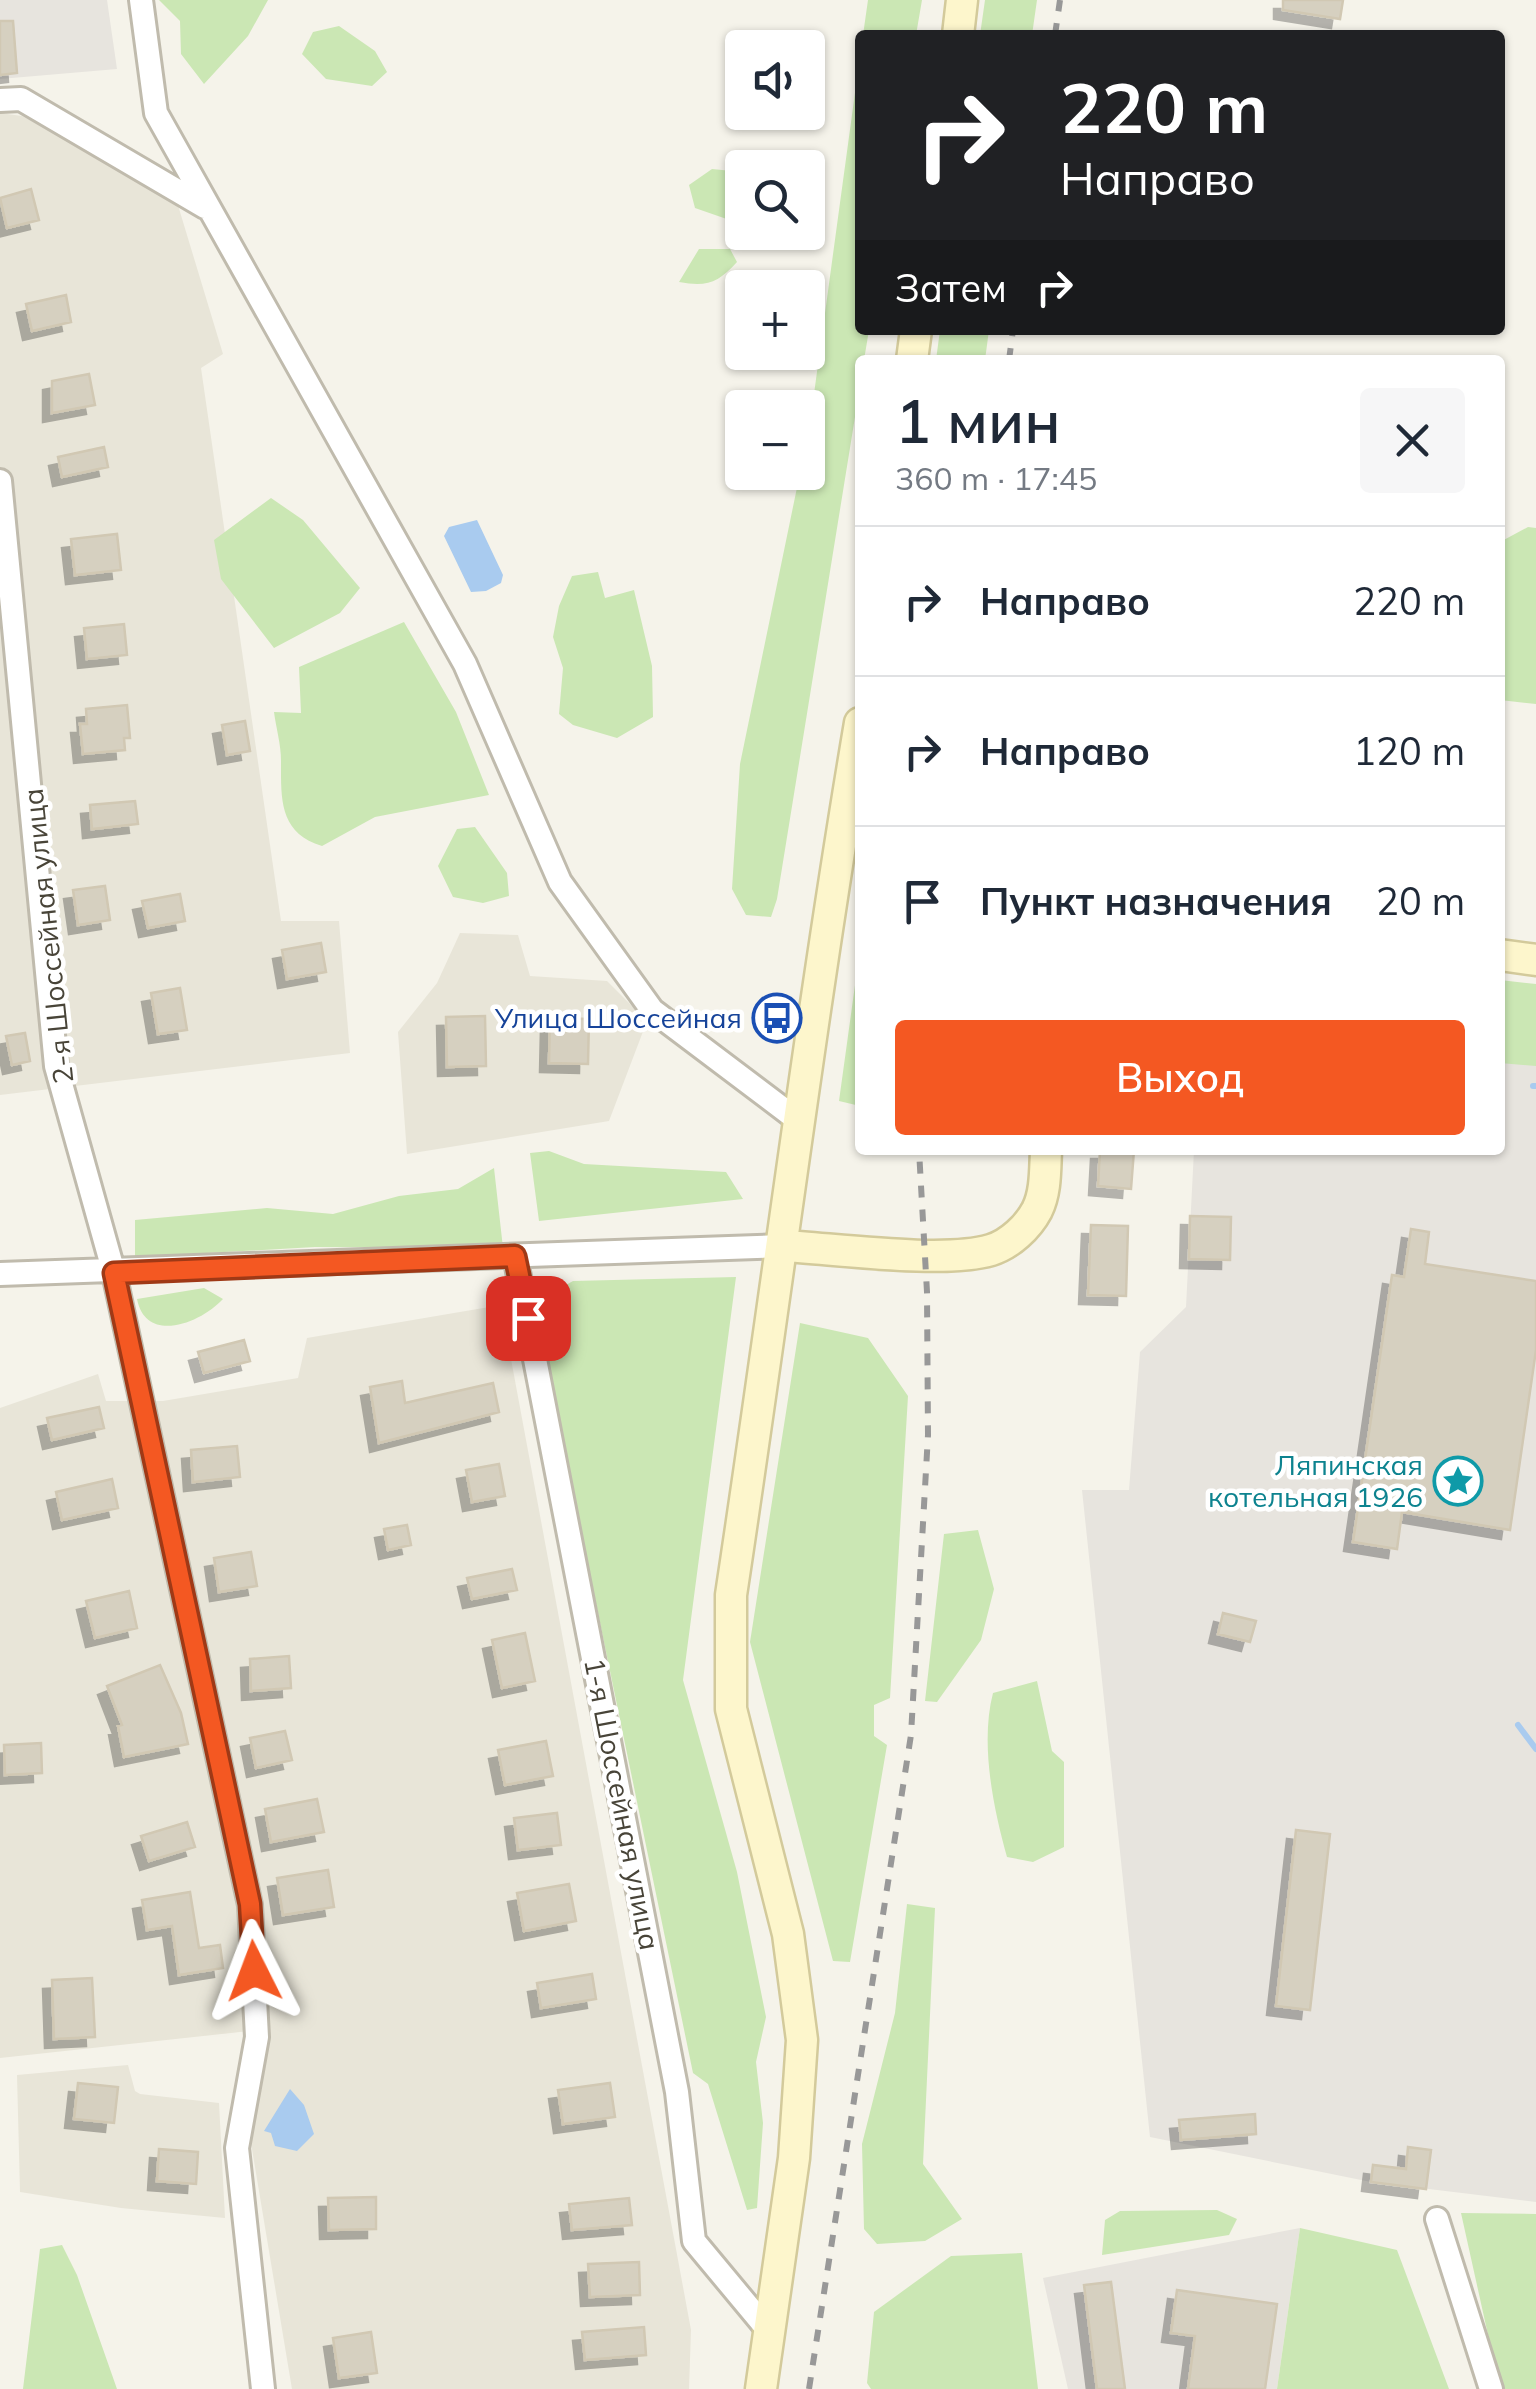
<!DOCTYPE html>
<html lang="ru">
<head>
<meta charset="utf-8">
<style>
	body { margin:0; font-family:Mulish,sans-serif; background:#f6f6f7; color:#1f2937; height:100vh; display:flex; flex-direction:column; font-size:38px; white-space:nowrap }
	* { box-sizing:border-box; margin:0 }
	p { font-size:32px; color:#747a83 }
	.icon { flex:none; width:55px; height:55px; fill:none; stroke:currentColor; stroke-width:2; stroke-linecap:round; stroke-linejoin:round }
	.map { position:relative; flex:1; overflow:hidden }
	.drawer { position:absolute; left:855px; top:355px; width:650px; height:800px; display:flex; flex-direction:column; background:#fff; border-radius:10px; box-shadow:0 2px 8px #0004 }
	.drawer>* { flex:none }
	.guide { position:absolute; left:855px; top:30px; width:650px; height:305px; border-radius:10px; box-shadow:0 2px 8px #0004; background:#202124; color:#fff; overflow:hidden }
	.fabs { position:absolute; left:725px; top:30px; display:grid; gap:20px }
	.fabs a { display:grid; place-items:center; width:100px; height:100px; border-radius:10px; background:#fff; box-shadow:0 2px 8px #0004; font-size:50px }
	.pin { position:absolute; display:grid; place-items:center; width:85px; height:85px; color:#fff; margin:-42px; border-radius:20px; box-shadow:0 5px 15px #0006 }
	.me { position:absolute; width:110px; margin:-55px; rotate:357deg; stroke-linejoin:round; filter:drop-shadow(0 0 8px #0008) }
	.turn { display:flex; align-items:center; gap:35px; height:210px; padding:0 40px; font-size:45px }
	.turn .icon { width:130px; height:130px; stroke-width:2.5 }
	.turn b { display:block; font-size:70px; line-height:85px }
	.then { display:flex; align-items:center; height:95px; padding:0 40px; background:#0003; gap:20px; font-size:38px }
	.round { display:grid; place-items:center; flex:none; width:105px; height:105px; border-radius:10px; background:#f6f6f7 }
	.head { display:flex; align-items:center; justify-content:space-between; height:170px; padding:0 40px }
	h1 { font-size:60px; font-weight:600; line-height:75px }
	.primary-button { display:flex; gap:20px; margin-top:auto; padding:20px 40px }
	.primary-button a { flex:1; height:115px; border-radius:10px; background:#f45822; color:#fff; font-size:40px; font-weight:600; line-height:115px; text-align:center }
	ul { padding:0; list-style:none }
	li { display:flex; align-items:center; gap:30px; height:150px; padding:0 40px; border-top:2px solid #e0e1e3 }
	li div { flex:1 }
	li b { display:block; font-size:38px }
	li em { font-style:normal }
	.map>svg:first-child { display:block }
	.residential { fill:#e8e5d8 }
	.industrial { fill:#e7e4de }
	.green { fill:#cbe7b4 }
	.water { fill:#a9cbef }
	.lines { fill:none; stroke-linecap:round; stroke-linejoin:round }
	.stream { stroke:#a9cbef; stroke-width:6 }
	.building { fill:#d6d0c0; stroke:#d1c8b3; stroke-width:2.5; filter:url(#shadow) }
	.street-casing { stroke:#c0bbad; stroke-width:28 }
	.secondary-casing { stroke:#d3ca9b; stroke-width:35 }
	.street { stroke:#fff; stroke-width:22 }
	.secondary { stroke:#fdf6cc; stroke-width:30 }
	.rail { stroke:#989898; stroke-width:6; stroke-dasharray:12 12; stroke-linecap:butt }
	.route-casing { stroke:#9f3916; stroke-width:25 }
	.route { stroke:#f45822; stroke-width:18 }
	.labels { text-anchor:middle; stroke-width:9; stroke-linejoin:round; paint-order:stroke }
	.street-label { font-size:28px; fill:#484438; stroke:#fff }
	.transit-label { font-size:28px; fill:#164399; stroke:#fff; text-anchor:end }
	.culture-label { font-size:28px; fill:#0d838f; stroke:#fff; text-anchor:end }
</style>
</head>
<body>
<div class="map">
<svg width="1536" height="2389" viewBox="0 0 1536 2389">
	<defs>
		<filter id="shadow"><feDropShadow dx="-9" dy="9" stdDeviation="0" flood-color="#0004"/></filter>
	</defs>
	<rect width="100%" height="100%" fill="#f5f3ea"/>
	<path class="residential" d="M0,113L22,116L88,147L177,202L223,354L201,368L281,921H339L350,1053L0,1095Z
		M460,933L518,935L530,976L607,981L647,1021L609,1121L407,1154L398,1032L437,983Z
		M501,1305L691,2330L689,2389H292L249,2131L268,2029L0,2058V1408L98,1374L106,1401H163L298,1378L307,1338Z
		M128,2065L135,2091L140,2094L219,2103L225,2218L121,2208L20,2192L17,2075Z"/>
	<path class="industrial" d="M0,0H107L117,69L0,79Z
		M1500,1014L1536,1018V2202L1371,2182L1150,2137L1082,1490H1129L1140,1352L1186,1307L1194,1150H1500Z
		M1300,2228L1277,2389H1068L1043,2278Z"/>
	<path class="green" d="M159,0H268L248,36L204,84L181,54L180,21Z
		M868,0H922L916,35H863Z
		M985,0H1037L1032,35H980Z
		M339,26L375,51L387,72L372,86L326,79L302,54L313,32Z
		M860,56V330H869L864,360H860V386L777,899L771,917L746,915L732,889L740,764L800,473L808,472V438Z
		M712,169L742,172L741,224L695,208L689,185Z
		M699,249H730L737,262C718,283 707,287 679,282Z
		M940,330H989L985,360H936Z
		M271,498L303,520L360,588L340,613L274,648L221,579L214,540Z
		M1528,527L1536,528V704L1500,700V542Z
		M598,572L605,598L634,590L652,666L653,717L617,738L573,725L559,714L563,668L553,637L559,606L572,576Z
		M404,622L456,712L489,795L375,817L322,846C279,833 281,799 281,761C281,744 276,728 274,712L301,713L299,667Z
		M475,827L507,873L509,896L483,903L453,897L438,866L457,829Z
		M860,949V1106L839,1101Z
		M1500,980L1536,984V1066L1500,1063Z
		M549,1151L584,1164L726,1172L743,1199L539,1221L530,1153Z
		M494,1168L503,1248L315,1247L135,1257V1220L267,1208L333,1214L399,1196L458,1189Z
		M736,1277L683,1680L737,1872L766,2017L756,2062L763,2123L757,2208L747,2210L708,2084L693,2073L534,1303L573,1281Z
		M204,1288L223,1299C201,1323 146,1345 137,1299Z
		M800,1323L868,1338L908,1396L890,1698L874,1705V1736L887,1745L850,1962L833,1961L750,1642Z
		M978,1530L994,1589L981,1640L937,1702L925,1701L944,1534Z
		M1037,1681L1052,1751L1064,1762V1847L1033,1862L1007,1857C993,1807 980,1743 993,1693Z
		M907,1904L935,1908L923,2164L962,2219L925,2241L877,2244L864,2229L862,2144L895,2013Z
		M1217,2210L1237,2219L1229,2235L1102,2255L1105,2220L1120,2211Z
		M1461,2213L1536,2214V2389H1500Z
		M1300,2228L1397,2250L1449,2389H1277Z
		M62,2245L77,2275L117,2389H23L40,2249Z
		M1022,2253L1038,2389H871L867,2383L874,2312L951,2256Z"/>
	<path class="water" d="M477,520L503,575L501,583L486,591L471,592L444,536L449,527Z
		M290,2089L304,2105L314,2134L297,2151L275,2146L271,2133L264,2131Z"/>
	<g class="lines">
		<path class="stream" d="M1533,1086H1536
			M1518,1725L1536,1749"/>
	</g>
	<path class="building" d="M1283,0H1343L1340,19L1283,10Z
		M0,21H13L17,73L0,75Z
		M31,189L39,220L7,228L0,198Z
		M66,295L71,322L32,331L26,304Z
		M89,374L95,405L52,413V381Z
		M104,447L108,467L62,477L58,457Z
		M117,534L121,570L75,575L71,539Z
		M124,624L127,655L87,659L84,628Z
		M127,705L130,738H124L125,750L83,754L80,724H87L86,709Z
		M245,721L250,751L227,755L222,725Z
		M135,801L138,824L92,829L90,805Z
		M105,886L110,920L78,925L73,890Z
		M180,894L185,921L148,928L142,901Z
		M321,943L326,972L287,979L282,950Z
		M180,988L187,1030L158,1034L151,993Z
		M485,1016L486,1066L447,1067L446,1017Z
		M550,1018L589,1019L588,1064L549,1063Z
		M25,1033L30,1061L12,1065L6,1036Z
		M1100,1150H1134L1131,1189L1098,1186Z
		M1190,1216L1231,1217L1230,1260L1189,1259Z
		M1091,1225L1128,1226L1126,1296L1088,1295Z
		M1411,1229L1429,1232L1425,1264L1536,1281V1350L1510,1530L1402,1512L1397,1549L1353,1542L1392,1275L1404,1277Z
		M244,1340L250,1361L204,1373L198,1352Z
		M402,1381L405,1403L493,1383L499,1412L379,1443L370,1387Z
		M99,1407L104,1428L52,1440L47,1418Z
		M237,1446L240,1477L193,1482L191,1450Z
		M499,1464L505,1496L472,1502L466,1470Z
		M112,1479L118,1508L62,1520L56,1492Z
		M407,1525L411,1545L388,1550L384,1529Z
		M251,1552L257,1586L219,1592L214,1558Z
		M512,1569L517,1590L472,1599L467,1578Z
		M129,1591L137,1628L95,1638L86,1601Z
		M1223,1613L1256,1621L1250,1642L1218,1634Z
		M525,1633L535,1681L502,1688L492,1640Z
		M289,1656L291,1688L251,1691L250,1659Z
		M160,1665L181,1713L188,1744L124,1757L118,1726L122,1725L107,1686Z
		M285,1731L292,1760L256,1768L250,1738Z
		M546,1741L553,1776L505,1785L498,1750Z
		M41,1743L42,1773L5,1775L4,1745Z
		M317,1799L324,1832L271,1842L265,1809Z
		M557,1813L561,1845L518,1850L514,1818Z
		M187,1822L195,1847L149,1861L141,1836Z
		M1296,1830L1330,1834L1310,2010L1276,2006Z
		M328,1870L334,1907L283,1915L277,1878Z
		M569,1884L576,1921L524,1931L517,1893Z
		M190,1892L199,1948L220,1945L223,1968L179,1975L172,1926L147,1930L142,1900Z
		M592,1974L596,1999L541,2008L537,1983Z
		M92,1978L95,2037L54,2039L52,1980Z
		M78,2083L118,2087L114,2123L74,2119Z
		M610,2083L615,2117L563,2124L558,2090Z
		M1255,2114L1256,2134L1181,2140L1179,2120Z
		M1408,2147L1431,2150L1426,2189L1371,2182L1373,2165L1406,2169Z
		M159,2149L198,2152L196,2184L157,2181Z
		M376,2197V2229L329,2230L328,2198Z
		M629,2198L632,2225L572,2230L569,2204Z
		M639,2262L640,2295L590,2297L588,2264Z
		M1111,2282L1125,2389H1097L1084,2285Z
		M1177,2290L1277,2304L1265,2389H1188L1195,2336L1171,2333Z
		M644,2327L646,2355L585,2360L582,2332Z
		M371,2332L377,2373L339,2378L333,2338Z"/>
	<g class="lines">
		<g class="street-casing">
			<path id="street" d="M141,0L156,113L465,664L560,882L652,1010L799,1121
				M0,100L21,99L205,207
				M0,481L56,1066L114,1273L250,1905L257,2037L237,2148L263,2389
				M515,1256L677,2092L694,2241L768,2330
				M0,1274L784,1246
				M1437,2219L1491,2389"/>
		</g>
		<g class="secondary-casing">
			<path id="secondary" d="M958,35L962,0
				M912,360L916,330
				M1500,955L1536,960
				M784,1246C837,1249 944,1264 991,1250C1010,1244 1028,1227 1037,1210C1046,1192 1045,1170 1046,1150
				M761,2389L794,2158L802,2040L788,1934L731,1709V1595C775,1304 811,1013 860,723"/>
		</g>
		<use href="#street" class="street"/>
		<use href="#secondary" class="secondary"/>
		<path class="rail" d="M1055,35L1060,0
			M1009,360L1013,330
			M809,2389L911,1735L928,1435L927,1292L919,1150"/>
	</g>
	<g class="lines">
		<g class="route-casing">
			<path id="route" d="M254,1971L250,1904L114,1273L515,1256L528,1318"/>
		</g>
		<use href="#route" class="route"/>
	</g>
	<defs>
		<g id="bus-ring" transform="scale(2.5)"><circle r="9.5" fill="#fff" stroke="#1a4fb4" stroke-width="1.5"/><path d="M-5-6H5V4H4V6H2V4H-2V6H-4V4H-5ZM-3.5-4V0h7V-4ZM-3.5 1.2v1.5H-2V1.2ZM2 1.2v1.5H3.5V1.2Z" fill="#1a4fb4"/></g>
		<g id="sight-ring" transform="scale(2.5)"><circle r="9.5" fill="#fff" stroke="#0f9aa8" stroke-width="1.5"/><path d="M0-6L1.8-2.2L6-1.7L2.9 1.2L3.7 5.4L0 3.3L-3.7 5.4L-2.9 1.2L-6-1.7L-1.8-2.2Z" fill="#0f9aa8"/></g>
	</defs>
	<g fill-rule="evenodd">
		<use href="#bus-ring" x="777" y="1018"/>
		<use href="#sight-ring" x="1458" y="1481"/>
	</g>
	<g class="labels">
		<g class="street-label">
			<text transform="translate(48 936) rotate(-96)" y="10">2-я Шоссейная улица</text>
			<text transform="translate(622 1804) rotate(79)" y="10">1-я Шоссейная улица</text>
		</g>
		<g class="transit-label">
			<text x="742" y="1028">Улица Шоссейная</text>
		</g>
		<g class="culture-label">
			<text x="1423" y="1475">Ляпинская<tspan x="1423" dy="32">котельная 1926</tspan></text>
		</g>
	</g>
</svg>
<div class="fabs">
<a><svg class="icon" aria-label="sound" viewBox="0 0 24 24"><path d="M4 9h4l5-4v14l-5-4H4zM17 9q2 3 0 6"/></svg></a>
<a><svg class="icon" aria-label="search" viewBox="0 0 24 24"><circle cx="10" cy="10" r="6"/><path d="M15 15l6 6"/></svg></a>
<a>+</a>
<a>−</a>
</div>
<div class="pin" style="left:528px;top:1318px;background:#d93025"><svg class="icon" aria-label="arrive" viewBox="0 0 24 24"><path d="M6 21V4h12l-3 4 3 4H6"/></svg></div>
<svg class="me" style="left:254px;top:1971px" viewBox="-20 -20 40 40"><path d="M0-17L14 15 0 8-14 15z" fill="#f45822" stroke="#fff" stroke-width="4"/></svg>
<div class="guide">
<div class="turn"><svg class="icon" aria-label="right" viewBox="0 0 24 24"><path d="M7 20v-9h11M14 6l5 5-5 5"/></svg><div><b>220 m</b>Направо</div></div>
<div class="then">Затем<svg class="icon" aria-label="right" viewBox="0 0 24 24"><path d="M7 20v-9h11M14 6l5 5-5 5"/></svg></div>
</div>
<section class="drawer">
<div class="head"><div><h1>1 мин</h1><p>360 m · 17:45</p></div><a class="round"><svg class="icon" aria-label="close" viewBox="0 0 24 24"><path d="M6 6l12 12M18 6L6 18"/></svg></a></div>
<ul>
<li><svg class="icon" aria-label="right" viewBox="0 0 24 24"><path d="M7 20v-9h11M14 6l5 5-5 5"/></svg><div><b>Направо</b></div><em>220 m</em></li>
<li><svg class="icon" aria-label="right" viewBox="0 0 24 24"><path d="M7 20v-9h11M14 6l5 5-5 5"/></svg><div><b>Направо</b></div><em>120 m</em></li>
<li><svg class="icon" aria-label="arrive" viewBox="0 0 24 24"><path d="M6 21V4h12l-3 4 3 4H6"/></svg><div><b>Пункт назначения</b></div><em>20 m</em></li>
</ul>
<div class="primary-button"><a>Выход</a></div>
</section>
</div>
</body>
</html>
